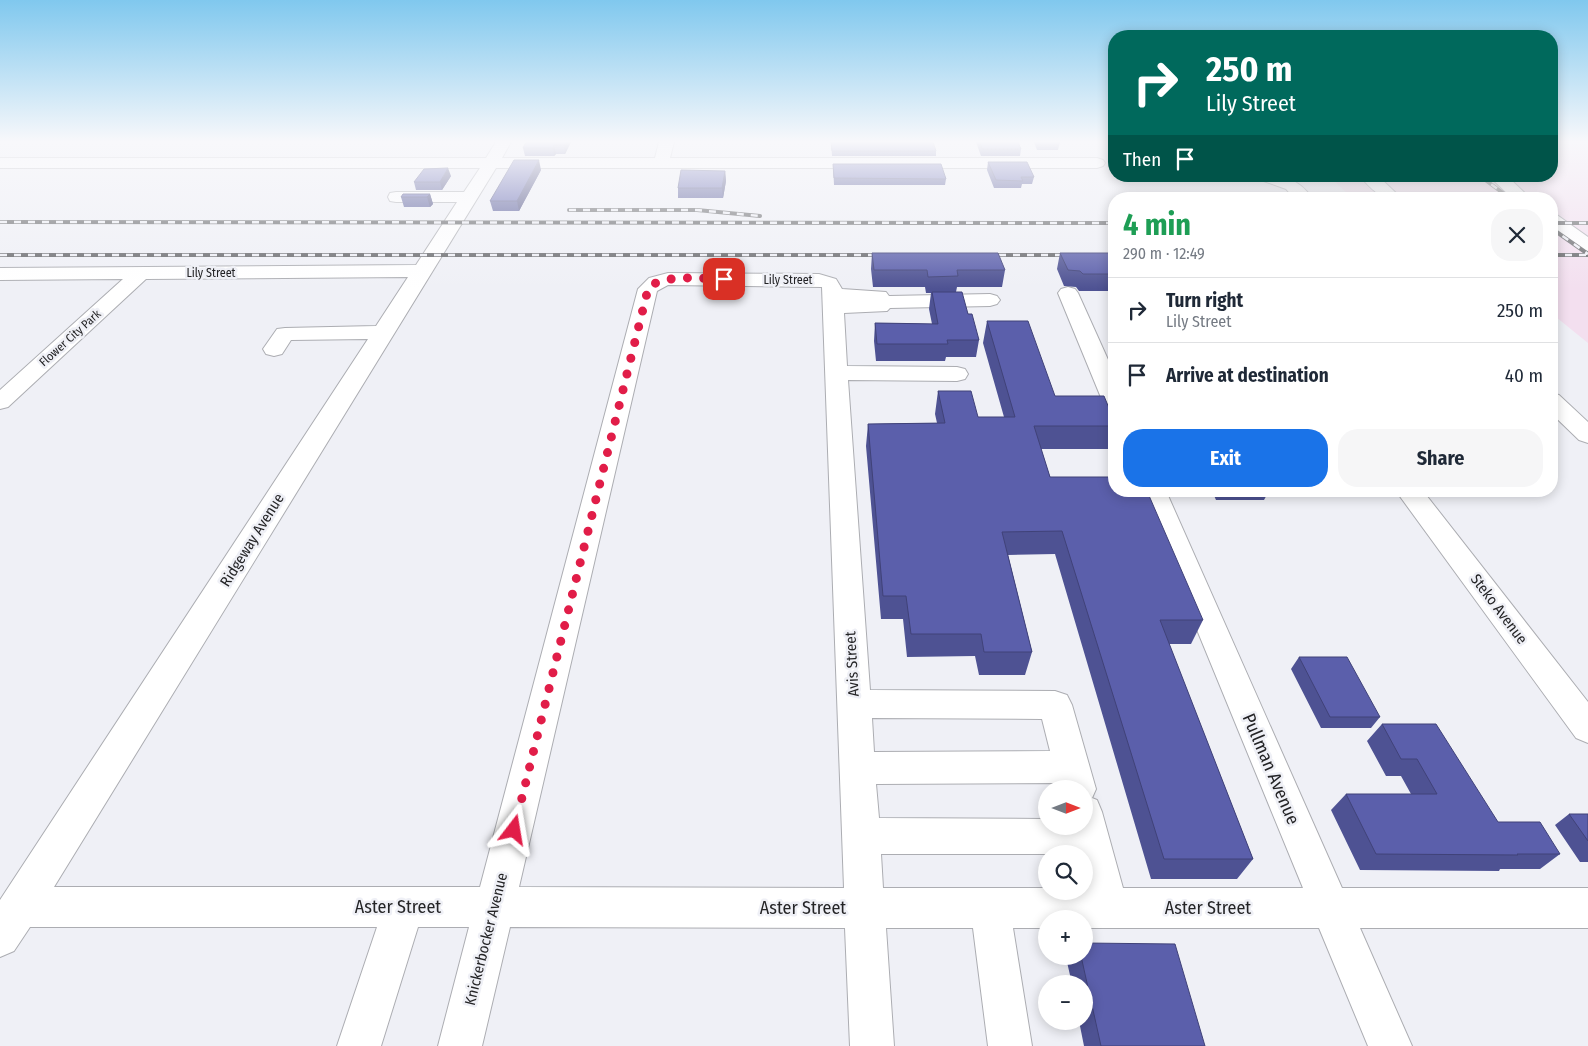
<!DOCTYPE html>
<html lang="en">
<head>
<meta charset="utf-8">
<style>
	body { margin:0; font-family:"Fira Sans Condensed",sans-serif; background:#f6f6f7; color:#1f2937; height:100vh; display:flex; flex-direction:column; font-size:19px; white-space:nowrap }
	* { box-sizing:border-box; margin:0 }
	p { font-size:16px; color:#747a83 }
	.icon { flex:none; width:28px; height:28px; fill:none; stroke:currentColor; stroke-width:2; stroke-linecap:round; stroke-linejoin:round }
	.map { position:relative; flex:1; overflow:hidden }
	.details { position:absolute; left:1108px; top:192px; width:450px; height:305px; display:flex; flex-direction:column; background:#fff; border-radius:20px; box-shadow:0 2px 12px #0003 }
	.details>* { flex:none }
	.top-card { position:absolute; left:1108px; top:30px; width:450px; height:152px; border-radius:20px; box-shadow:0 2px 12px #0003; background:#00695c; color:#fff; overflow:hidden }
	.needle { width:32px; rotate:90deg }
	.buttons { position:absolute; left:1038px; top:780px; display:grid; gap:10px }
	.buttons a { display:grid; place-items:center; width:55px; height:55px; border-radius:50%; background:#fff; box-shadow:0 2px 12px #0003; font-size:25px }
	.pin { position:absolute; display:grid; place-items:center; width:42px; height:42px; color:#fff; margin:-21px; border-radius:10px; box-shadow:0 2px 8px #0006 }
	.me { position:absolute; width:55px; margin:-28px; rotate:14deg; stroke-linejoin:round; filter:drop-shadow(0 0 4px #0008) }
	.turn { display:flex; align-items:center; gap:18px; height:105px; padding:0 15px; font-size:22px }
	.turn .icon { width:65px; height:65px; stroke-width:2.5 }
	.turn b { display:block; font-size:35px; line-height:42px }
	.then { display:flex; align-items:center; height:48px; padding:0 15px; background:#0003; gap:10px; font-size:19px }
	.round { display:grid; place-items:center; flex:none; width:52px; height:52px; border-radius:20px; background:#f6f6f7 }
	.headline { display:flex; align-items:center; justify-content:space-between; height:85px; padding:0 15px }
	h1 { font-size:30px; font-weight:700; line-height:38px; color:#1e9e55 }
	.primary-button { display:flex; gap:10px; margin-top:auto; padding:10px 15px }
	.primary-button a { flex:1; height:58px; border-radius:20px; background:#1a73e8; color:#fff; font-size:20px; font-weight:700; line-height:58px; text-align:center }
	.primary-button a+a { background:#f6f6f7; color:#1f2937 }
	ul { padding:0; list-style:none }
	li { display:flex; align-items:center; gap:15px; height:65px; padding:0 15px; border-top:1px solid #e0e1e3 }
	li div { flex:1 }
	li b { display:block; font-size:19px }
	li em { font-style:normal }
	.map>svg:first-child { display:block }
	.commercial { fill:#f3dfef }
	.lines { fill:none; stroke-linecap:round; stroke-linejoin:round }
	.minor-casing { stroke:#acadb2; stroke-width:2 }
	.minor { fill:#fff; fill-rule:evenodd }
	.rail-casing { stroke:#656669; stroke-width:4 }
	.rail { stroke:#eff0f6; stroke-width:2.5; stroke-dasharray:7; stroke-linecap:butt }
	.wall { fill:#4e5293 }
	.shaded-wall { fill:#404278 }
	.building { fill:#5b5fab; stroke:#404278 }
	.route { stroke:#e11d48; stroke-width:9; stroke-dasharray:0 16.2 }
	.labels { text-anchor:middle; stroke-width:5; stroke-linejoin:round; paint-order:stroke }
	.far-street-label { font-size:12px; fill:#242426; stroke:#eff0f6 }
	.street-label { font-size:15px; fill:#242426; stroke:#eff0f6 }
	.near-street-label { font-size:18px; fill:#242426; stroke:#eff0f6 }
</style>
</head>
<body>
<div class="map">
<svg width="1588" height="1046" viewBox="0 0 1588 1046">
	<rect width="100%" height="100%" fill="#eff0f6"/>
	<path class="commercial" d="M1551,142H1588V343L1551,313V199H1353L1329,176H1551Z"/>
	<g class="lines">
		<g class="minor-casing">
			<path id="minor" d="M496,142H511L502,158H655L659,142H674L670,158H1097L1103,160L1105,163L1103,166L1097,168H496L54,887H480L638,289L649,278L668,273L819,274L836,279L842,289L886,292L889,296L990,294L997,296L1000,300L997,304L990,306L890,308L887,311L844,313L847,366L957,367L965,369L968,374L965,379L957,381L848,380L870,690L1055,691L1067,695L1072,705L1096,789L1092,798L1097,800L1102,812L1123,888H1303L1140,491H1166L1342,888H1588V928H1360L1412,1046H1368L1319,928H1084V919H1046V928H1013L1032,1046H988L973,928H886L894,1046H850L845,928L510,927L482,1046H438L469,927H418L381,1046H337L377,927H30L14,951L0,957V900L368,339L291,340L282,354L274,356L266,354L263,349L277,329L285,328L376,326L408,277L146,279L8,407L0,409V390L123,279L0,280V268L416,265L457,202H396L390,201L388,197L390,193L396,192H464L480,168H0V158H486ZM668,285L822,287L844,888L519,887L657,291ZM872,718L1042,719L1050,751L874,752ZM1058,783L1060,789H1084V826H1046V819L879,818L876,784ZM881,854H1084V891H1046V888H883Z
				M1256,176C1282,176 1297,176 1313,199H1295L1286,189L1258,179Z
				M1360,176H1378L1397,194L1395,198C1382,201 1368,186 1360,176Z
				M1489,176H1507L1531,199H1513Z
				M1551,214L1557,215L1588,237V251L1581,249L1551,227Z
				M1068,287L1075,289L1078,293L1114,373V407L1106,405L1102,400L1058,293L1061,289Z
				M1551,393L1559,395L1588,422V443L1579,440L1551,413Z
				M1396,491H1423L1588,702V743L1576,738Z"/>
		</g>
		<use href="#minor" class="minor"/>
		<g class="rail-casing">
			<path id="rail" d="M1480,176L1511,199
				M569,210H697L760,216
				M0,222L1114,223
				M1551,223H1588
				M1551,228L1588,254
				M0,255H885
				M985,255H1072
				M1551,255H1588"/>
		</g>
		<use href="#rail" class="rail"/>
	</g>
	<path class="wall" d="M571,142L565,154H556L554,156H525L523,148Z
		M831,142L936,151V156H832Z
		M976,142H1018L1021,149L1020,156H981Z
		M1034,142H1060L1058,150H1037Z
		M988,162L1034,177L1032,184H1022L1021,188H994L987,170Z
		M833,164L946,179L945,185H834Z
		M541,170L519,211H493L490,201Z
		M725,171L726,181L723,198H678V188Z
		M451,176L442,190H416L414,182Z
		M430,194L433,204L430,207H404L401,197Z
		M872,253L1005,270L1002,287H957L956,292L968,314L979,340L976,357H946L945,361H876L874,341L875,323L932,324L929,309L931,293H926L925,287H873L871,269Z
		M1060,253H1114V291H1079L1076,287L1064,286L1057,269Z
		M987,321L1055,396L1114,420V435L1109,449H1041L1050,477L1203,620L1191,644H1169L1253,859L1237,879H1151L1055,554L1008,555L1032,652L1025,675H979L975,656L907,657L903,619H881L866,446L868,424L937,423L935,414L938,391L978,417H1004L983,343Z
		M1201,491H1269L1264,500H1216L1212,491Z
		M1299,657L1380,717L1371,728H1321L1291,669Z
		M1382,724L1498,822L1560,854L1540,869H1500L1499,871L1360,870L1331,810L1346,794H1411L1401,776H1386L1367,741Z
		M1569,814H1588V862H1580L1555,825Z
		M1071,956H1084L1205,1046H1084L1079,1021H1084V984H1072L1067,962Z"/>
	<path class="shaded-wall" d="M566,142H571L565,154L564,145Z
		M554,145L556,154L554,156L553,148Z
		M539,160L541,170L519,211L517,201Z
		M448,168L451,176L442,190L440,182Z
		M725,171L726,181L723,198L722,188Z
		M430,194L433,204L430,207L427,197Z"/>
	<path class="building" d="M526,142H566L564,145H554L553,148H523Z
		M831,142H933L936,151H832Z
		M980,142H1018L1021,149H982Z
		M514,160H539L517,201H490Z
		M988,162H1027L1034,177H1021L1023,181L996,180Z
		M833,164H941L946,179L834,178Z
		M448,168L440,182H414L424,169Z
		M681,170L725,171L722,188H678Z
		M403,194H430L427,197H401Z
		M872,253H998L1005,270H957L958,276L928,277L927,270H874Z
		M1060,253H1114V274H1083L1080,271L1068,270Z
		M932,292H962L968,314H972L979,340H947L948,344H877L875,323L938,324Z
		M987,321H1028L1055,396H1104L1114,420V426H1034L1050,477H1114V491H1147L1203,620H1160L1253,859H1164L1062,531L1002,532L1032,652H984L981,634H911L906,596H883L868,424L945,423L938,391H971L978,417H1015Z
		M1299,657H1347L1380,717H1330Z
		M1382,724H1436L1498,822H1540L1560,854H1517L1518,855L1376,854L1346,794H1437L1417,759H1401Z
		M1569,814H1588V841Z
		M1084,943L1175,944L1205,1046H1101L1081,956H1084Z"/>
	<linearGradient id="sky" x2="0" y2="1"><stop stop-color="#80c8ee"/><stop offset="0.49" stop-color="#f8f8fb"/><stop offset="1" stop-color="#f8f8fb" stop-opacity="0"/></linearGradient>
	<rect width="1588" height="289" fill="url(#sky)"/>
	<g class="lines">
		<path class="route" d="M514,830L648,289C660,273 705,279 724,279"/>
	</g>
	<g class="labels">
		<g class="far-street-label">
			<text x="211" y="277">Lily Street</text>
			<text x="788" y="284">Lily Street</text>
			<text transform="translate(70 338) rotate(-42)" y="4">Flower City Park</text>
		</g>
		<g class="street-label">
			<text transform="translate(252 540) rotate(-58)" y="5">Ridgeway Avenue</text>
			<text transform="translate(1499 609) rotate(53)" y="5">Steko Avenue</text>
			<text transform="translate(852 664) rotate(-93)" y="5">Avis Street</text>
			<text transform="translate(486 939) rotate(-76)" y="5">Knickerbocker Avenue</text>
		</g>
		<g class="near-street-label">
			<text transform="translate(1271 769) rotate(67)" y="6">Pullman Avenue</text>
			<text x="398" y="913">Aster Street</text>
			<text x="803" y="914">Aster Street</text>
			<text x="1208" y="914">Aster Street</text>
		</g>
	</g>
</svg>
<div class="buttons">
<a><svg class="needle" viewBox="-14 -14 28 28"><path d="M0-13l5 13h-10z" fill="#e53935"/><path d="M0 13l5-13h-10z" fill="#747a83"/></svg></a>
<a><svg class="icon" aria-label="search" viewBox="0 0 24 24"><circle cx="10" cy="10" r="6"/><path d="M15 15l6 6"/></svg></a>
<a>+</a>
<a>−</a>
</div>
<div class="pin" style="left:724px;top:279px;background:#d93025"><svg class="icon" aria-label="arrive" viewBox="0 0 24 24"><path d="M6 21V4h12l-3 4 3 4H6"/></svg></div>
<svg class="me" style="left:514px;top:830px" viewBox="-20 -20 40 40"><path d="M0-17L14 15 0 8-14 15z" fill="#e11d48" stroke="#fff" stroke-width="4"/></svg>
<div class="top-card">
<div class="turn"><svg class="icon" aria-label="right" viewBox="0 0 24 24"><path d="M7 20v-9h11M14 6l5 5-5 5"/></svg><div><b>250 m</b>Lily Street</div></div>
<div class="then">Then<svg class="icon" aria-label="arrive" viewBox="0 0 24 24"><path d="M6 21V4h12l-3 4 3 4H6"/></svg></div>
</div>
<section class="details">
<div class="headline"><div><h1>4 min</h1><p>290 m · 12:49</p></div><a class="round"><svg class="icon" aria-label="close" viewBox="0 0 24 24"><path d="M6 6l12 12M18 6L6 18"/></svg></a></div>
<ul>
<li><svg class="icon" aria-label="right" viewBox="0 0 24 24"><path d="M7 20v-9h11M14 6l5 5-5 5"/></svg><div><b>Turn right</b><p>Lily Street</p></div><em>250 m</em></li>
<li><svg class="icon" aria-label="arrive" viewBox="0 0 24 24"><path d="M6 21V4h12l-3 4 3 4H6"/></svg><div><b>Arrive at destination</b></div><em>40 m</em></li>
</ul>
<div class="primary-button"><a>Exit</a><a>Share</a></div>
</section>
</div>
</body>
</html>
